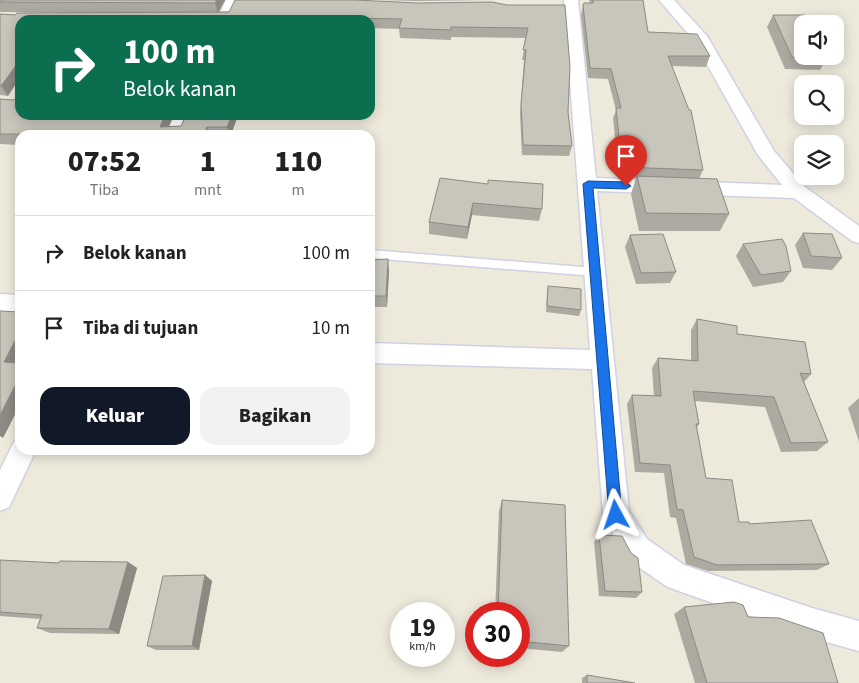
<!DOCTYPE html>
<html lang="id">
<head>
<meta charset="utf-8">
<style>
	body { margin:0; font-family:"Source Sans 3",sans-serif; background:#f2f2f2; color:#222; height:100vh; display:flex; flex-direction:column; font-size:19px; white-space:nowrap }
	* { box-sizing:border-box; margin:0 }
	p { font-size:16px; color:#767676 }
	.icon { flex:none; width:28px; height:28px; fill:none; stroke:currentColor; stroke-width:2; stroke-linecap:round; stroke-linejoin:round }
	.map { position:relative; flex:1; overflow:hidden }
	.drawer { position:absolute; left:15px; top:130px; width:360px; height:325px; display:flex; flex-direction:column; background:#fff; border-radius:15px; box-shadow:0 2px 12px #0003 }
	.drawer>* { flex:none }
	.banner { position:absolute; left:15px; top:15px; width:360px; height:105px; border-radius:15px; box-shadow:0 2px 12px #0003; background:#0b6e4f; color:#fff; overflow:hidden }
	.buttons { position:absolute; left:794px; top:15px; display:grid; gap:10px }
	.buttons a { display:grid; place-items:center; width:50px; height:50px; border-radius:10px; background:#fff; box-shadow:0 2px 12px #0003; font-size:25px }
	.speed { position:absolute; left:390px; top:602px; display:flex; gap:10px; font-size:25px; font-weight:700; text-align:center }
	.speed>* { display:grid; place-content:center; width:65px; height:65px; border-radius:50%; background:#fff; box-shadow:0 2px 12px #0003; line-height:1 }
	.speed small { font-size:12px; font-weight:400 }
	.speed .limit { border:8px solid #d22; background:#fff; color:#111 }
	.pin { position:absolute; display:grid; place-items:center; width:42px; height:42px; color:#fff; margin:-51px -21px; border-radius:50% 50% 50% 0; rotate:-45deg; box-shadow:0 0 5px #0007 }
	.pin .icon { rotate:45deg }
	.me { position:absolute; width:55px; margin:-28px; rotate:355deg; stroke-linejoin:round; filter:drop-shadow(0 0 4px #0008) }
	.turn { display:flex; align-items:center; gap:18px; height:105px; padding:0 25px; font-size:22px }
	.turn .icon { width:65px; height:65px; stroke-width:2.5 }
	.turn b { display:block; font-size:35px; line-height:42px }
	.eta { display:flex; justify-content:space-evenly; align-items:center; height:85px; text-align:center }
	.eta b { font-size:30px; font-weight:800; line-height:35px }
	.primary-button { display:flex; gap:10px; margin-top:auto; padding:10px 25px }
	.primary-button a { flex:1; height:58px; border-radius:15px; background:#111827; color:#fff; font-size:20px; font-weight:800; line-height:58px; text-align:center }
	.primary-button a+a { background:#f2f2f2; color:#222 }
	ul { padding:0; list-style:none }
	li { display:flex; align-items:center; gap:15px; height:75px; padding:0 25px; border-top:1px solid #e0e0e0 }
	li div { flex:1 }
	li b { display:block; font-size:19px }
	li em { font-style:normal }
	.map>svg:first-child { display:block }
	.lines { fill:none; stroke-linecap:round; stroke-linejoin:round }
	.service-casing { stroke:#d1d1e4; stroke-width:3 }
	.minor-casing { stroke:#d1d1e4; stroke-width:3 }
	.service { fill:#fff; fill-rule:evenodd }
	.minor { fill:#fff; fill-rule:evenodd }
	.wall { fill:#aca9a1 }
	.shaded-wall { fill:#8c8a83 }
	.building { fill:#c8c5bb; stroke:#8c8a83 }
	.route { fill:#1a73e8; stroke:#114b97 }
</style>
</head>
<body>
<div class="map">
<svg width="859" height="683" viewBox="0 0 859 683">
	<rect width="100%" height="100%" fill="#ede9db"/>
	<g class="lines">
		<g class="service-casing">
			<path id="service" d="M370,250L595,268L600,272L595,276L370,258Z"/>
		</g>
		<g class="minor-casing">
			<path id="minor" d="M226,0H240L231,20H217Z
				M564,0H578L596,178L782,185L758,155L692,38L659,0H674L707,36L774,151L805,187L859,226V243L852,241L794,198L597,191L629,511L647,539L684,565L812,608L859,621V651L812,638L676,590L666,586L627,559L603,515L592,369L370,363V343L590,350Z
				M175,115H193L183,135H165Z
				M0,294L20,295V313L0,312Z
				M20,440V450H36L9,507L0,511V470L14,442Z"/>
		</g>
		<use href="#service" class="service"/>
		<use href="#minor" class="minor"/>
	</g>
	<path class="wall" d="M0,0H225L218,12L418,3L507,5H565L568,112L572,146L569,156L522,155L520,114L524,60H522L526,38L451,37V40L400,38L399,29L370,28V20H20L8,96L0,95V14L15,15L109,13L0,12Z
		M377,0H493L418,1Z
		M589,0H643L648,32L710,56L706,67L672,66L703,170L699,179L729,214L720,231H639L631,194L636,178L619,177L613,118L616,110L608,79L588,78L581,15L583,5L590,3Z
		M773,15L827,58L820,70L785,69L767,27Z
		M0,99L169,126H181L186,115H238L231,135H20V145L0,144Z
		M440,178L542,209L539,221L472,215L467,239L429,234V222Z
		M803,233L842,258L832,270L803,268L795,245Z
		M630,235L676,272L670,283L636,284L625,247Z
		M743,244L791,271L783,282L753,287L736,256Z
		M370,260L389,271L387,307H370Z
		M548,286L581,310L579,316L546,312L547,292Z
		M697,319L737,334L811,374L804,382L828,442L817,451L781,452L765,407L695,401L699,424L697,427L706,478L739,522L749,524L829,564L817,570L708,571L686,564L676,518L670,517L664,473L635,472L627,404L632,395L654,396L652,368L658,358L691,360V330Z
		M859,398V442L848,408Z
		M502,500L569,646L562,652L519,648V614H495L499,511Z
		M599,535L642,592L636,598L599,596L594,542Z
		M0,560L59,563L128,562L137,568L119,634L50,633L37,628L40,619L0,616Z
		M205,575L212,581L199,650H156L147,646Z
		M684,607L748,617L838,683H695L674,614Z
		M587,675L635,683H582V678Z"/>
	<path class="shaded-wall" d="M217,0H225L218,13L215,3Z
		M20,60V78L8,96L1,86Z
		M165,115H174L165,135L160,127Z
		M232,115H238L231,135H229L227,127Z
		M207,127L210,135H204Z
		M473,203L472,215L467,239L468,227Z
		M388,259L389,271L387,307L386,296Z
		M20,331V360L14,372L4,362Z
		M20,376V405L3,438L0,436V415Z
		M128,562L137,568L119,634L109,629Z
		M205,575L212,581L199,650L192,646Z"/>
	<path class="building" d="M0,0H217L215,3L0,2Z
		M235,0H355L418,3L492,2L507,5H565L570,67L568,112L572,146L523,145L521,104L526,50H523L528,28L451,27V30L399,28L402,19L349,18L348,20H20V60L1,86L0,85V14L15,15L17,13L229,12Z
		M593,0H643L648,32L697,34L710,56H668L689,110H691L703,170L622,167L616,108H621L611,69L590,68L583,5L584,3H593Z
		M773,15H805L810,24H802V56H826L827,58L792,57Z
		M16,98H20V115H165L160,127L181,126L186,115H232L227,127H207L204,135L0,134V99L14,100Z
		M637,176L717,179L729,214L646,213Z
		M440,178L488,184V180L543,184L542,209L473,203L468,227L429,222Z
		M803,233L832,234L842,258L811,256Z
		M663,234L676,272L641,273L630,235Z
		M782,239L786,246L791,271L761,275L743,244Z
		M388,259L386,296H370V260Z
		M548,286L581,289V310L547,306Z
		M0,311L20,312V331L4,362L20,363V376L0,415Z
		M697,319L737,326V334L805,342L811,374L800,373L828,442L791,443L774,397L693,391L699,424H696L706,478L732,480L739,522H749V524L811,520L829,564L717,565L694,557L683,510L677,509L670,465L640,463L632,395L661,396L658,358L698,361Z
		M502,500L565,505L569,646L519,641V614H498Z
		M599,535L622,536L631,553L638,558L642,592L605,591Z
		M0,560L59,563L60,561L128,562L109,629L37,628L42,615L0,612Z
		M205,575L192,646H147L163,576Z
		M734,602L743,605L748,617L779,618L823,633L838,683H707L684,607Z
		M587,675L635,683H587Z"/>
	<path class="route" d="M588,181L626,182L631,186L626,189L593,188L622,515L621,520L616,522L611,520L609,515L583,184Z"/>
</svg>
<div class="buttons">
<a><svg class="icon" aria-label="sound" viewBox="0 0 24 24"><path d="M4 9h4l5-4v14l-5-4H4zM17 9q2 3 0 6"/></svg></a>
<a><svg class="icon" aria-label="search" viewBox="0 0 24 24"><circle cx="10" cy="10" r="6"/><path d="M15 15l6 6"/></svg></a>
<a><svg class="icon" aria-label="layers" viewBox="0 0 24 24"><path d="M12 4l9 5-9 5-9-5zM3 14l9 5 9-5"/></svg></a>
</div>
<div class="speed"><div>19<small>km/h</small></div><div class="limit">30</div></div>
<div class="pin" style="left:626px;top:186px;background:#d93025"><svg class="icon" aria-label="arrive" viewBox="0 0 24 24"><path d="M6 21V4h12l-3 4 3 4H6"/></svg></div>
<svg class="me" style="left:616px;top:515px" viewBox="-20 -20 40 40"><path d="M0-17L14 15 0 8-14 15z" fill="#1a73e8" stroke="#fff" stroke-width="4"/></svg>
<div class="banner">
<div class="turn"><svg class="icon" aria-label="right" viewBox="0 0 24 24"><path d="M7 20v-9h11M14 6l5 5-5 5"/></svg><div><b>100 m</b>Belok kanan</div></div>
</div>
<section class="drawer">
<div class="eta">
<div><b>07:52</b><p>Tiba</p></div>
<div><b>1</b><p>mnt</p></div>
<div><b>110</b><p>m</p></div>
</div>
<ul>
<li><svg class="icon" aria-label="right" viewBox="0 0 24 24"><path d="M7 20v-9h11M14 6l5 5-5 5"/></svg><div><b>Belok kanan</b></div><em>100 m</em></li>
<li><svg class="icon" aria-label="arrive" viewBox="0 0 24 24"><path d="M6 21V4h12l-3 4 3 4H6"/></svg><div><b>Tiba di tujuan</b></div><em>10 m</em></li>
</ul>
<div class="primary-button"><a>Keluar</a><a>Bagikan</a></div>
</section>
</div>
</body>
</html>
